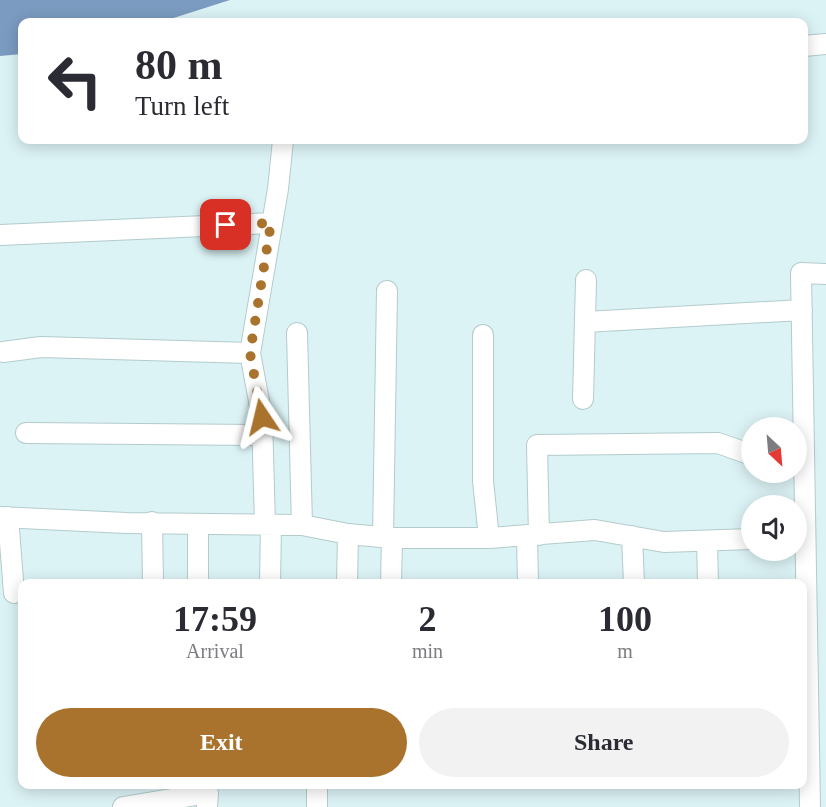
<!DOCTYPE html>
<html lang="en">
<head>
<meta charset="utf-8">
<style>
	body { margin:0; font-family:Georgia,serif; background:#f2f2f3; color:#2b2b33; height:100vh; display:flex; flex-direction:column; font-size:22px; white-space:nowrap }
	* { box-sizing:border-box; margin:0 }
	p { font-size:20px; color:#7c7c81 }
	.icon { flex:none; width:33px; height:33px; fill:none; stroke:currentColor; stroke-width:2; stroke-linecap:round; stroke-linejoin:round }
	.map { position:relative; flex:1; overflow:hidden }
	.drawer { position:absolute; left:18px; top:579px; width:789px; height:210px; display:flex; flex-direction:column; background:#fff; border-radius:12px; box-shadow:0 3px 15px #0003 }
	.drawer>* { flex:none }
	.banner { position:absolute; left:18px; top:18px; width:790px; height:126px; border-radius:12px; box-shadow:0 3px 15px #0003; background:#fff; color:#2b2b33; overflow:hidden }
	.needle { width:39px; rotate:154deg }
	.fabs { position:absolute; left:741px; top:417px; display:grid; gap:12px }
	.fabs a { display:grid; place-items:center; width:66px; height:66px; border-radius:50%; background:#fff; box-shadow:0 3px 15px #0003; font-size:30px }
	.pin { position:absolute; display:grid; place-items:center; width:51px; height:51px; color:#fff; margin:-26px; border-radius:12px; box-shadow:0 3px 9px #0006 }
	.me { position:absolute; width:66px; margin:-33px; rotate:350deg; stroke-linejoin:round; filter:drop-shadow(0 0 4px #0008) }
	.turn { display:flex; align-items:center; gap:21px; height:126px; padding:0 18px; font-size:27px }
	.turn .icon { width:78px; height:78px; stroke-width:2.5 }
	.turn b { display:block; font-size:42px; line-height:51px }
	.eta { display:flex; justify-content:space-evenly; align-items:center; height:102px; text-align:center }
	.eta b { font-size:36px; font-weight:700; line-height:42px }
	.primary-button { display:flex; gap:12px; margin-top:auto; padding:12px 18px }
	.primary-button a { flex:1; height:69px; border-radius:36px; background:#a9732d; color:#fff; font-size:24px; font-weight:700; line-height:69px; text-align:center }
	.primary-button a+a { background:#f2f2f3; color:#2b2b33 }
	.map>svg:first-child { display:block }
	.water { fill:#7b9bc0 }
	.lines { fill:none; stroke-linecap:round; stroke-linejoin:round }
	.street-casing { stroke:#b4cbcc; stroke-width:22 }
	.street { stroke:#fff; stroke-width:20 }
	.route { stroke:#a9732d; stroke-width:10; stroke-dasharray:0 18 }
</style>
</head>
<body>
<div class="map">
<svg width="826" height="807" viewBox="0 0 826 807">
	<rect width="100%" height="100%" fill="#dcf3f5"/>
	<path class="water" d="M0,0H230L161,22H22V54L0,56Z"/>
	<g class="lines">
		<g class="street-casing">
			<path id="street" d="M804,46L826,44
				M0,235L271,223
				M585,322L802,310
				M297,333L302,525
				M483,335V481L489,538
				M3,352L41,347L250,353
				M583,399L586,280
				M26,433L262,435
				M0,517L126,523L302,525L348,534L392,538H489L595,530L664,542L752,539
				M8,517L14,593
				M152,522L153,584
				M198,524V584
				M265,524L262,417L250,353L278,189L283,140
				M539,535L537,445L718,443L752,455
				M527,536L528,584
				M632,536L634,584
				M383,537L387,291
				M707,541L708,584
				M270,584L271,524
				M347,584L348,534
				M391,584L392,538
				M123,807L208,793L207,807
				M317,807V790
				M810,807L801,273L826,274"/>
		</g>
		<use href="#street" class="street"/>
	</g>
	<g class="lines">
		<path class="route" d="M226,225L271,223L250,353L262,417"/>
	</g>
</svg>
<div class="fabs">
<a><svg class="needle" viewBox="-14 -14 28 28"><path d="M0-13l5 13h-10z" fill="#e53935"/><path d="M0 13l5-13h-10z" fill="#7c7c81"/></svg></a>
<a><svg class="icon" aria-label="sound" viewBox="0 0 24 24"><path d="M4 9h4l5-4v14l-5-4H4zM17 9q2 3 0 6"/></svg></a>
</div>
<div class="pin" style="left:226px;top:225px;background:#d93025"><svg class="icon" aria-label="arrive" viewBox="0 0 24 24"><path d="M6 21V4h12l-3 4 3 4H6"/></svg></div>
<svg class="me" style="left:262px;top:417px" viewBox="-20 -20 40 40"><path d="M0-17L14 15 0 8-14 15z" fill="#a9732d" stroke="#fff" stroke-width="4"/></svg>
<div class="banner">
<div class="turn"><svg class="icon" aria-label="left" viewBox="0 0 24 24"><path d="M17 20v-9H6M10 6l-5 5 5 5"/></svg><div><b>80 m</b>Turn left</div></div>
</div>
<section class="drawer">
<div class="eta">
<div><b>17:59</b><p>Arrival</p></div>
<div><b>2</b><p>min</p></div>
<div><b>100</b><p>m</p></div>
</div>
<div class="primary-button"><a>Exit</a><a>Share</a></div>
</section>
</div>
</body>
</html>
